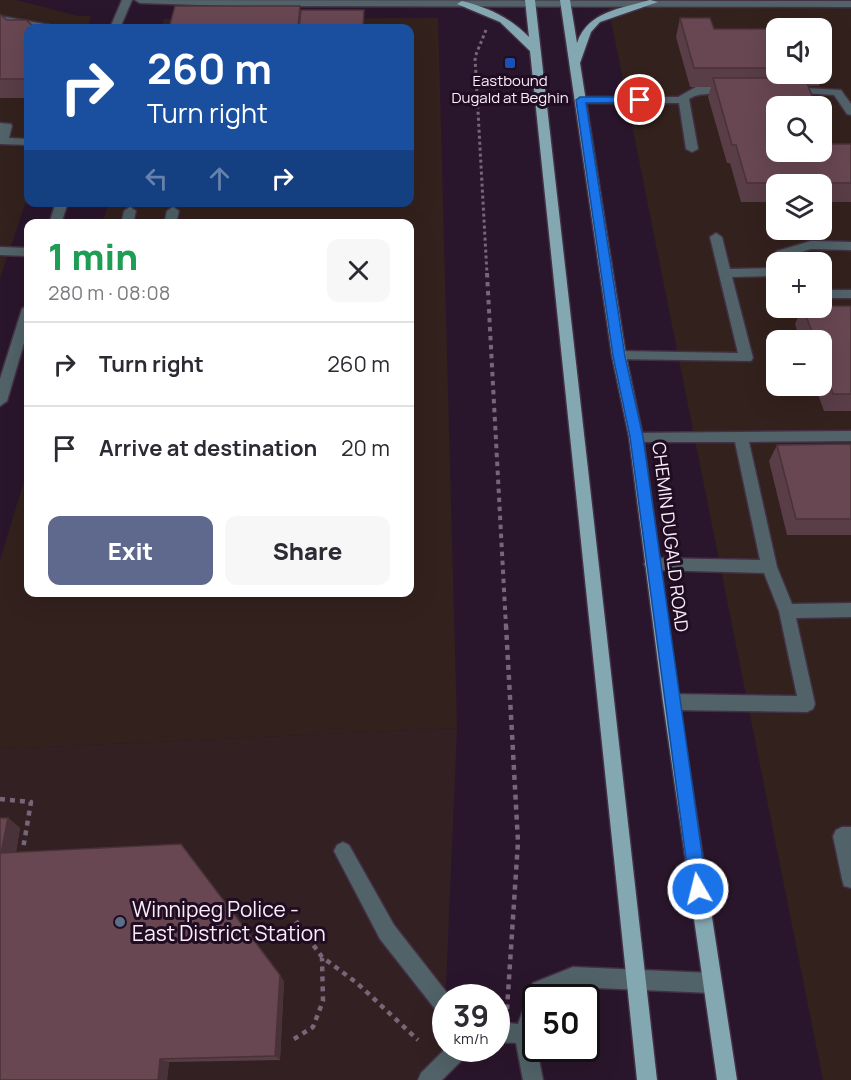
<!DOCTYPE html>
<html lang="en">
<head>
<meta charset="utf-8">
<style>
	body { margin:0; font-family:Manrope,sans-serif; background:#f7f7f7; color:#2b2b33; height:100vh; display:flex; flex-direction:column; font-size:22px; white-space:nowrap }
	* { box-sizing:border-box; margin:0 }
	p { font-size:20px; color:#7c7c81 }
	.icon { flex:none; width:33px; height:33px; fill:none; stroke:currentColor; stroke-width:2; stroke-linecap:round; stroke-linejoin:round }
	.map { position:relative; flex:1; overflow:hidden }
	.side { position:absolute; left:24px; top:219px; width:390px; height:378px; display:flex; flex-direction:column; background:#fff; border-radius:12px; box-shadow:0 6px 24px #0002 }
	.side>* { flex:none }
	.hud { position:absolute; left:24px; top:24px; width:390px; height:183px; border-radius:12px; box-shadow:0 6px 24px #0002; background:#1a4fa0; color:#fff; overflow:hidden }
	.fabs { position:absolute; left:766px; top:18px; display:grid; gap:12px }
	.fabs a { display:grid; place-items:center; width:66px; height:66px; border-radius:12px; background:#fff; box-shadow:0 6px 24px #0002; font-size:30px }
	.speed { position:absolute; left:432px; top:984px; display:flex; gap:12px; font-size:30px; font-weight:700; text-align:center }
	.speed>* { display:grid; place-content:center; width:78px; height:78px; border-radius:50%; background:#fff; box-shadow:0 6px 24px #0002; line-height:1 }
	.speed small { font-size:15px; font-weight:400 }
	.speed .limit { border:3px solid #111; border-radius:9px; background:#fff; color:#111 }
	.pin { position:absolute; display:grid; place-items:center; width:51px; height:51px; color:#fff; margin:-26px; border:3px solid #fff; border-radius:50%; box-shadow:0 2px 6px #0007 }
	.me { position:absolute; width:66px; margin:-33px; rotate:352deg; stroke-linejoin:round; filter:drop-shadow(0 0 4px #0008) }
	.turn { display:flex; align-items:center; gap:21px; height:126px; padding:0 24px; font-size:27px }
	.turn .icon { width:78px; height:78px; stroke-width:2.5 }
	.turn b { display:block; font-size:42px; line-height:51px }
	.lanes { display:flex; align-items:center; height:57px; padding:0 24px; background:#0003; justify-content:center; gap:30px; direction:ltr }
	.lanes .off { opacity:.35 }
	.round { display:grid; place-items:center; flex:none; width:63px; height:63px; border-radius:12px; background:#f7f7f7 }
	.headline { display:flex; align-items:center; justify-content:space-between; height:102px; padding:0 24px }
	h1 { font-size:36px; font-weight:800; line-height:45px; color:#1e9e55 }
	.cta { display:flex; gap:12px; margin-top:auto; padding:12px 24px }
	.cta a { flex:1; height:69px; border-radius:12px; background:#5f698e; color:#fff; font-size:24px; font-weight:800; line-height:69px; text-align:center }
	.cta a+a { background:#f7f7f7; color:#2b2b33 }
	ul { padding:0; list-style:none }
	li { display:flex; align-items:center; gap:18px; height:84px; padding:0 24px; border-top:2px solid #e1e1e2 }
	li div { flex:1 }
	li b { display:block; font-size:22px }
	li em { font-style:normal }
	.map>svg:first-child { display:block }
	.commercial { fill:#332023 }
	.industrial { fill:#33211d; fill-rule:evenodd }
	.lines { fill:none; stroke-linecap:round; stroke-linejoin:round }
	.minor-casing { stroke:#433045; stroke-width:3 }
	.major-casing { stroke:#433045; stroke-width:3 }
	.path-far2 { stroke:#776578; stroke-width:3; stroke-dasharray:3 3; stroke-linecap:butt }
	.path-far1 { stroke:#776578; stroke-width:4; stroke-dasharray:4.5 4.5; stroke-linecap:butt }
	.path { stroke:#776578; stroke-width:4.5; stroke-dasharray:5 5; stroke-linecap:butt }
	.minor { fill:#516368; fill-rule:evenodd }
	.major { fill:#83a8b2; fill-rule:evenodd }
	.wall { fill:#593d47 }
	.shaded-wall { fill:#493239 }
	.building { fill:#684752; stroke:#493239; stroke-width:1.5 }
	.route { fill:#1a73e8; stroke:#114b97; stroke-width:1.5 }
	.transit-dot { fill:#1a4fb4; stroke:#200d22; stroke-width:2 }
	.service-dot { fill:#5c6f8a; stroke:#200d22; stroke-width:2 }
	.labels { text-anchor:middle; stroke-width:6; stroke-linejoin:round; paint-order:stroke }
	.far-poi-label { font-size:15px; fill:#fbedfc; stroke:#200d22 }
	.street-label { font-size:18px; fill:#fbedfc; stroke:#200d22 }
	.near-poi-label { font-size:21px; fill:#fbedfc; stroke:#200d22; text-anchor:start }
</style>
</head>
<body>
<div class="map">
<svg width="851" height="1080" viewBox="0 0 851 1080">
	<rect width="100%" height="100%" fill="#2a162c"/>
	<path class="commercial" d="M457,728L442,1080H0V749Z"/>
	<path class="industrial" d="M0,0H16L78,16H91L87,28H28V196L0,278Z
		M607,0H851V1080H823ZM777,28H822V74H777ZM777,106H822V152H777ZM777,184H822V230H777ZM777,262H822V308H777ZM777,340H822V386H777Z
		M438,18L457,728L0,749V561L28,467V592H410V224L102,223L109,203L410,202V28H161L164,19Z"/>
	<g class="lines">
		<g class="minor-casing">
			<path id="minor" d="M122,0H132L120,28H110Z
				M135,0L851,1V7L229,6L140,3Z
				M0,16L50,25L55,28H36L0,22Z
				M696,87H730L735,90C724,99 704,89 689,99L698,149L692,152L686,149L679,103H580L575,100L580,97H678Z
				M790,87L841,90L851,104V115L847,114L834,95L786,92V88Z
				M0,123L11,124L12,126L9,138L28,139V145L0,144Z
				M56,202H68L61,224H49Z
				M130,207L136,211L133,224H121L124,211Z
				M173,207L179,211L176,224H164L167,211Z
				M716,233L722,237L730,269L777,268V276L732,277L753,358L751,361L614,359L612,356L619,351L738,353L710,237Z
				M811,241L851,242V250L811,249L788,256L791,262H779L775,254L777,251Z
				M0,247L28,248V256L0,255Z
				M822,290H851V298H822Z
				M28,305V329L7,401L0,406V379L22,309Z
				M851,431V441L749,442L777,567L792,604L851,603V617L796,618L815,704L813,709L807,712L671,710L665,707L663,702L665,697L671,694L797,696L779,611L764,573L652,570L647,569L644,564L647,559L652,558L760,560L735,442H636L631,441L629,437L631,433Z
				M842,827H851V888L844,886L842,879L833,836L836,830Z
				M343,842L349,845L394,925L451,998H446V1017L439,1014L380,939L334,851L337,845Z
				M573,967L712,973L719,976L722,983L719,990L712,993L573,987L547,998H536L534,1034L543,1080H523L516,1043L496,1042V1022L518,1024L533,983Z
				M446,1048H470L467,1055L442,1080H418L421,1073Z"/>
		</g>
		<g class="major-casing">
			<path id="major" d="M525,0H535L657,1080H637L530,51L500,22L457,4L462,1C489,8 509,17 529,37Z
				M560,0H570L577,43C588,11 620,9 650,0L658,2L600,22L591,32L580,63L626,356L643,437L679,702L737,1080H717L663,702L629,437L612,356Z"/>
		</g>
		<path class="path-far2" d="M486,30L475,57L487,274"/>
		<path class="path-far1" d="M487,273L506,627"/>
		<path class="path" d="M506,625L518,842L507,1009
			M0,799L31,802L23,849
			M296,921L322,957L357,983L418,1040
			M294,1039L313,1027L323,1001L322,958"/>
		<use href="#minor" class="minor"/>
		<use href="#major" class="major"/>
	</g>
	<path class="wall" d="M0,14L7,20L33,26L28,28V98H0Z
		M680,18L714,29H777V74H822V58L826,67L819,86H808L830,144H851V202H822V184H777V202H741L730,163H727L708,97L711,87H690L676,37Z
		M133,202H282L281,206H134Z
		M851,306V411H824L815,386H822V340H800L795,324L802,308Z
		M851,444V535H787L769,461L777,445Z
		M35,592H297V594H36Z
		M8,818L20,828L16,852L284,981L280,1060L169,1062L167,1080H0Z"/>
	<path class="shaded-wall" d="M8,818L20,828L14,862L1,853Z
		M280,975L284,981L280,1060L275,1056Z
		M160,1059L169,1062L167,1080H158Z"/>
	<path class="building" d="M175,6H300L298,28H169Z
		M301,10H364L363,28H299Z
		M0,14L7,20H26L33,26H52L51,28H28V79H0Z
		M680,18H710L714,29H777V68H694Z
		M822,58L826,67H822Z
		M713,78H805L816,106H777V152H822V122L830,144H851V183H747L736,145H732Z
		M822,306H851V394H833L822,362V340H815L803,308H822Z
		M851,444V519H796L777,445Z
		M28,569V579H26Z
		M0,818H8L1,853L181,844L280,975L275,1056L160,1059L158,1080H0Z"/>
	<path class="route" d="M640,97L645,100L643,102L586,103L625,356L643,437L707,889L704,895L698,898L692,895L690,889L630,437L613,356L576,100L580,97Z"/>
	<rect class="transit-dot" x="504" y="57" width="12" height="12" rx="3"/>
	<circle class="service-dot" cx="120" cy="922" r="6"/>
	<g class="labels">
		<g class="far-poi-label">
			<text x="510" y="86">Eastbound<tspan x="510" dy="17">Dugald at Beghin</tspan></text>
		</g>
		<g class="street-label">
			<text transform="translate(670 537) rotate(83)" y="6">CHEMIN DUGALD ROAD</text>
		</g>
		<g class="near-poi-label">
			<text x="132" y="917">Winnipeg Police -<tspan x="132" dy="24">East District Station</tspan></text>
		</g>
	</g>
</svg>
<div class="fabs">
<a><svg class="icon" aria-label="sound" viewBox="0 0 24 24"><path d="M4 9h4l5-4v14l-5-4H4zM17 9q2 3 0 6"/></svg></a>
<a><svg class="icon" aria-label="search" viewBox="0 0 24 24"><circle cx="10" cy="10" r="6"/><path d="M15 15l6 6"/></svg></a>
<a><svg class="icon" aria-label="layers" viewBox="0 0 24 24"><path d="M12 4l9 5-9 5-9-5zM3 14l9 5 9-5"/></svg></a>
<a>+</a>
<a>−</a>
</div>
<div class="speed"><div>39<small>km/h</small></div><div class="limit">50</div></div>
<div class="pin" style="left:640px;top:100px;background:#d93025"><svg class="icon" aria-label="arrive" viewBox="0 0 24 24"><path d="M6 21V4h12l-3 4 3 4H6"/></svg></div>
<svg class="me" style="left:698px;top:889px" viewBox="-20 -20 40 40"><circle r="17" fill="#1a73e8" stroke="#fff" stroke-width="3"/><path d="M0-11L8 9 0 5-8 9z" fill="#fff"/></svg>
<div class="hud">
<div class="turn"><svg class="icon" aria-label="right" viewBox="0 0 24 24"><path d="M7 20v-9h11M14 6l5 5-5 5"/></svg><div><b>260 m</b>Turn right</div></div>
<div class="lanes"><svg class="icon off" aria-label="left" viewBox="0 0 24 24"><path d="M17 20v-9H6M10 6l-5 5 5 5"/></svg><svg class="icon off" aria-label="ahead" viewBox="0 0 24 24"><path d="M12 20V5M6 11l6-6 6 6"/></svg><svg class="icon" aria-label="right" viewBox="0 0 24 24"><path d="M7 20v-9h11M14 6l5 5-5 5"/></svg></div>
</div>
<section class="side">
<div class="headline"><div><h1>1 min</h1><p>280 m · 08:08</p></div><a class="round"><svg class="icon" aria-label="close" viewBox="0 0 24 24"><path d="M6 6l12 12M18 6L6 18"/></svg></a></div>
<ul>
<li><svg class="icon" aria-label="right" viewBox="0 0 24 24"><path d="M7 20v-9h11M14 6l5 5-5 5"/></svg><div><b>Turn right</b></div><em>260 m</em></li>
<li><svg class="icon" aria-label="arrive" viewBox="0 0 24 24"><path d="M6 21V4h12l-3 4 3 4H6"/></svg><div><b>Arrive at destination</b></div><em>20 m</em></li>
</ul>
<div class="cta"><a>Exit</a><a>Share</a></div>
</section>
</div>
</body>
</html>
